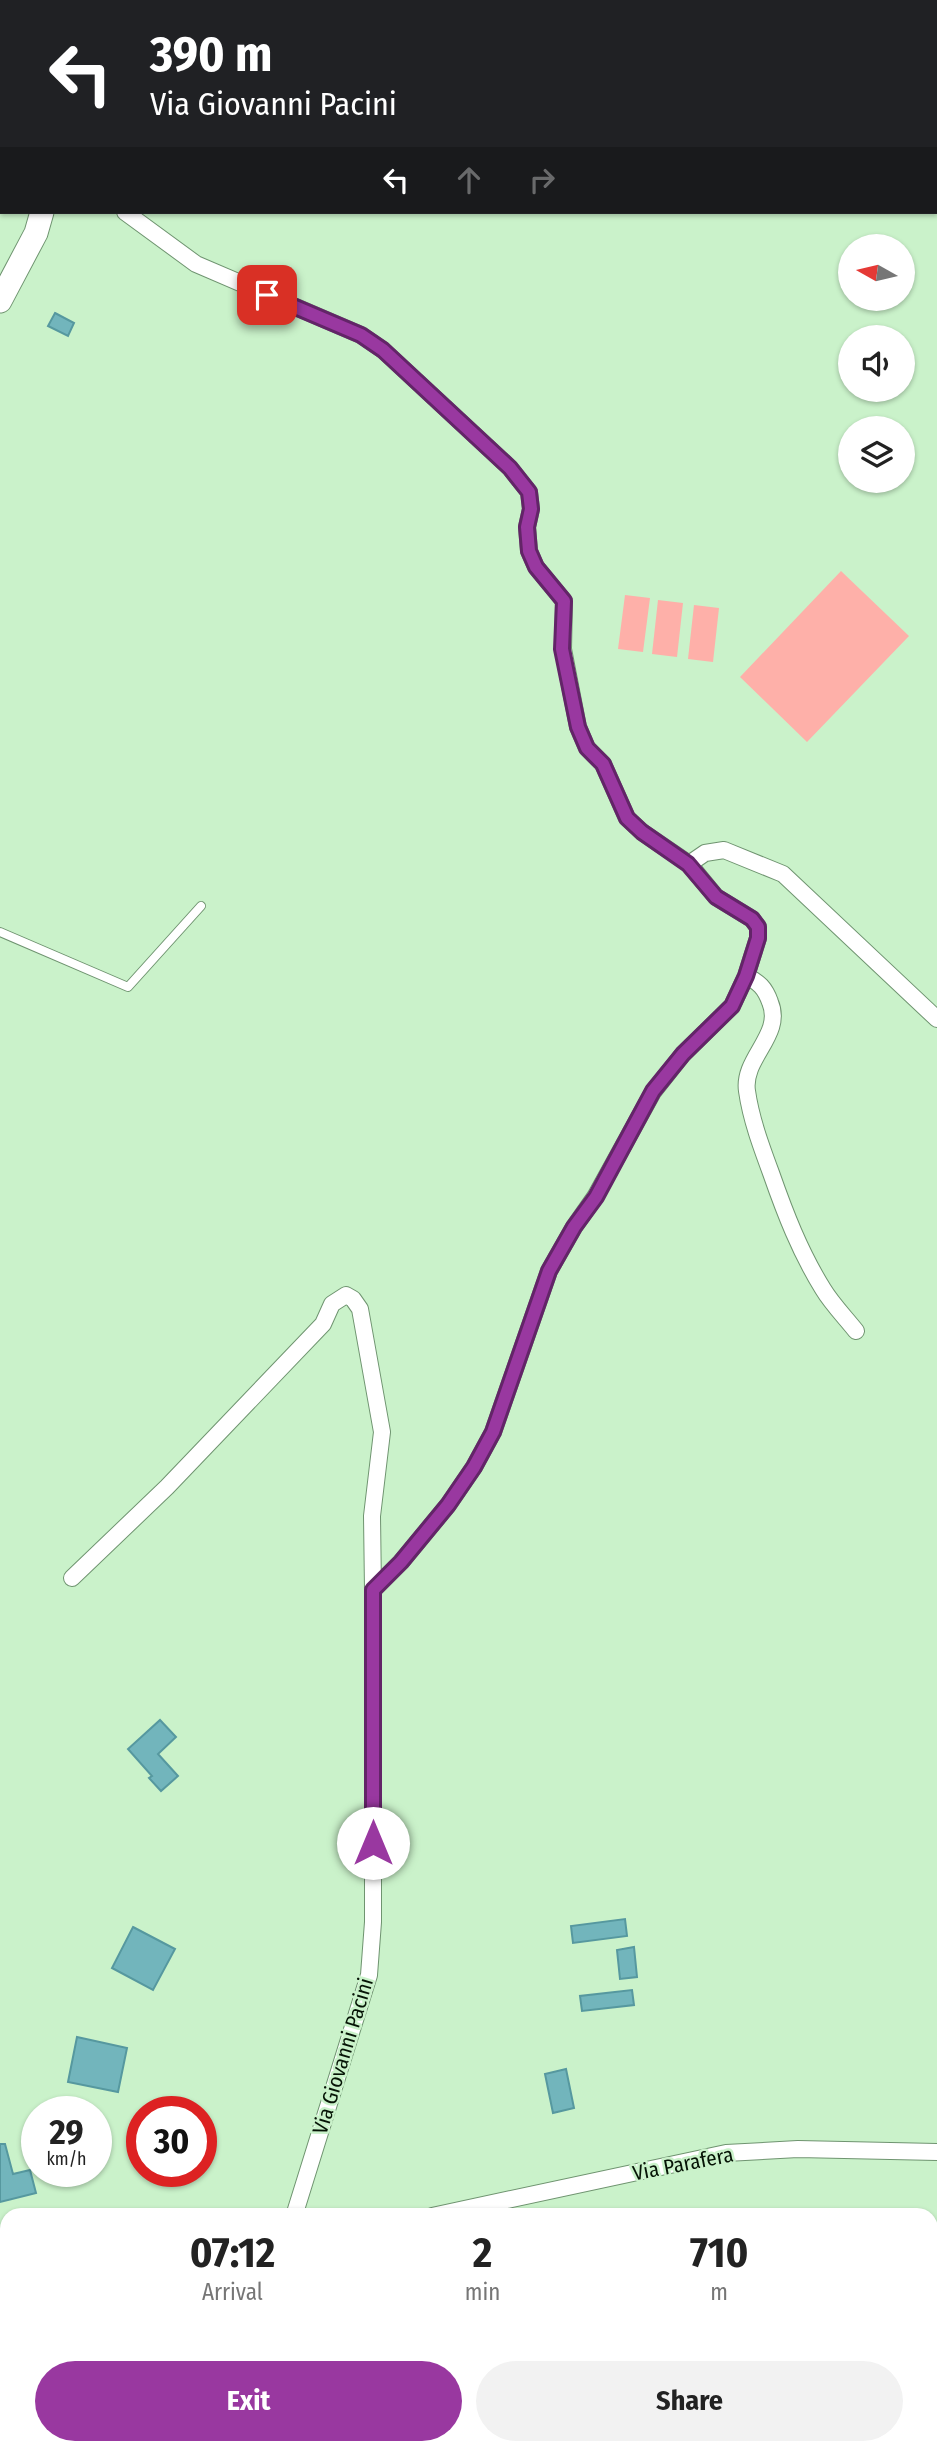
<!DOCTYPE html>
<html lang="en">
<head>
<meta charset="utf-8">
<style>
	body { margin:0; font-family:"Fira Sans Condensed",sans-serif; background:#f2f2f2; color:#222; height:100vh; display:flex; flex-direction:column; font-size:26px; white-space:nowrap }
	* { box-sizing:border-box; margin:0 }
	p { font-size:23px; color:#767676 }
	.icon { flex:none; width:38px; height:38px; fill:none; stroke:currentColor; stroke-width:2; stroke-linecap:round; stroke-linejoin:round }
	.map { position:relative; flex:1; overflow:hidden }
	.panel { position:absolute; left:0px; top:2208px; width:938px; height:247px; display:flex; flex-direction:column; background:#fff; border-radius:21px 21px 0 0; box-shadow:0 2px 5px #0004 }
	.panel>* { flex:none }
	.guide { position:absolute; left:0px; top:0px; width:938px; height:214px; box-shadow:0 2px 5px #0004; background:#202124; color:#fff; overflow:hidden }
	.needle { width:46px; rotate:278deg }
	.fabs { position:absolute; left:838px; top:234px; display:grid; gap:14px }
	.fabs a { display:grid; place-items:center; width:77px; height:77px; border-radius:50%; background:#fff; box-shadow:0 2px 5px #0004; font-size:35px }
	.speed { position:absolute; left:21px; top:2096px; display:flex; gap:14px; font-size:35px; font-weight:700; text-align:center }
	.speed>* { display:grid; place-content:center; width:91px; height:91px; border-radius:50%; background:#fff; box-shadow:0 2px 5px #0004; line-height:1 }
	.speed small { font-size:18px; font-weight:400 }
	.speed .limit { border:10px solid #d22; background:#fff; color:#111 }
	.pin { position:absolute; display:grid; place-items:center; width:60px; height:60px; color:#fff; margin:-30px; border-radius:14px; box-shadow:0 4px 10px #0006 }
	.me { position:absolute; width:77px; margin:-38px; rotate:0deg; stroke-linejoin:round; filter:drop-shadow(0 0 5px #0008) }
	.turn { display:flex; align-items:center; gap:24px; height:147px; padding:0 35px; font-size:32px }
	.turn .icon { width:91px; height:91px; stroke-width:2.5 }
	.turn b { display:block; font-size:49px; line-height:60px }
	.lanes { display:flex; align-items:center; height:66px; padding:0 35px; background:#0003; justify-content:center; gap:35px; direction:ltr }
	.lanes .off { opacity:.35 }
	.eta { display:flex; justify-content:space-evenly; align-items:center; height:119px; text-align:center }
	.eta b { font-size:42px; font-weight:700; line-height:49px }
	.button { display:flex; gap:14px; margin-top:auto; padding:14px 35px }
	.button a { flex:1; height:80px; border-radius:42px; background:#9938a0; color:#fff; font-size:28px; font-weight:700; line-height:80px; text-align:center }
	.button a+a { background:#f2f2f2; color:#222 }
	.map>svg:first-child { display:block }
	.green { fill:#feb0a9 }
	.building { fill:#72b5bc; stroke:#56989f; stroke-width:2 }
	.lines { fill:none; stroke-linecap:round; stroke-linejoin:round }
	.service-casing { stroke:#6f9470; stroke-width:10 }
	.minor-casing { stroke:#6f9470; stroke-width:18 }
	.secondary-casing { stroke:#6f9470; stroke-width:25 }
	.service { stroke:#fff; stroke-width:8 }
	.minor { stroke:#fff; stroke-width:16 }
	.secondary { stroke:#fff; stroke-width:23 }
	.route-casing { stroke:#632468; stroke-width:18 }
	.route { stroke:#9938a0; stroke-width:12 }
	.labels { text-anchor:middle; stroke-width:5; stroke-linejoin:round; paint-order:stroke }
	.street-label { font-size:21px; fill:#061406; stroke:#caf2ca }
</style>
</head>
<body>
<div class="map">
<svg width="937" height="2454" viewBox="0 0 937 2454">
	<rect width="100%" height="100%" fill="#caf2ca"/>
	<path class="green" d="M841,571L909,636L807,742L740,677Z
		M625,595L650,598L643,652L618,649Z
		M658,600L683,603L677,657L652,654Z
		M694,605L719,608L713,662L688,659Z"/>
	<path class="building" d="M55,313L74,323L68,336L48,326Z
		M160,1720L176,1737L158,1754L178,1776L161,1791L149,1778L152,1776L128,1749Z
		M625,1919L627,1936L573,1943L571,1926Z
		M133,1927L175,1949L153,1990L112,1968Z
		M634,1947L637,1977L620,1979L617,1950Z
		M632,1990L634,2005L582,2011L580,1996Z
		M77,2037L127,2048L118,2092L68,2082Z
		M566,2069L574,2108L553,2113L545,2074Z
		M0,2144H5L13,2174L30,2170L36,2193L0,2202Z"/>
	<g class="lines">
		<g class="service-casing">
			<path id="service" d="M0,932L128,987L201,906"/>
		</g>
		<g class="minor-casing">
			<path id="minor" d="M303,0L309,2
				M730,0L731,2
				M427,2L430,0
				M875,2L876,0
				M125,212L196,264L361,335L383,350L510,468L529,492L531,509L527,527L529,551L536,567L564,601L563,649L578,727L587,748L603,764L627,818L642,832L689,864L705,853L724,850L783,874L937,1019
				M746,976C759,982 765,988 770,1002C784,1035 742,1058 747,1091C751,1119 761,1146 771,1173C785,1213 800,1252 823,1289C832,1304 845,1317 856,1331
				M72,1578L167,1487L323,1324L332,1304L346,1295L353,1299L360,1309L382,1432L372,1516L373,1590
				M294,2216L369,1975L373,1922V1590L401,1562L448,1505L474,1467L493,1432L549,1271L574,1227L595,1197L653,1092L683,1054L732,1006L746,976L758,938V927L752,919L716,897L689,864
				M432,2216L726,2153L798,2149L937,2152
				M223,2454L225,2448"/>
		</g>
		<g class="secondary-casing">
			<path id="secondary" d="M0,78L2,80
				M0,301L36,233L42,212"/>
		</g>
		<use href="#service" class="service"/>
		<use href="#minor" class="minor"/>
		<use href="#secondary" class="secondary"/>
	</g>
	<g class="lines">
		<g class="route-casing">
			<path id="route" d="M267,295L361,335L383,350L510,468L529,492L531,509L527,527L529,551L536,567L564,601L562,649L578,727L587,748L603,764L627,818L642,832L688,864L716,897L752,919L758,927V938L746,976L732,1006L683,1054L653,1091L596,1197L574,1227L549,1271L493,1432L474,1467L448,1505L401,1562L373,1590V1843"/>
		</g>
		<use href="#route" class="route"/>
	</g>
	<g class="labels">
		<g class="street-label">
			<text transform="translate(343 2056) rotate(-73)" y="7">Via Giovanni Pacini</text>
			<text transform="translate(683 2164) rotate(-11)" y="7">Via Parafera</text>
		</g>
	</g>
</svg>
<div class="fabs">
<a><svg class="needle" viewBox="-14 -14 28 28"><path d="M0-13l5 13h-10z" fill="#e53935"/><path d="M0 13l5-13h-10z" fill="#767676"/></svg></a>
<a><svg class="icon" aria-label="sound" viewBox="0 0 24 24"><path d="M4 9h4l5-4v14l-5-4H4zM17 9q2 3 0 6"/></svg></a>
<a><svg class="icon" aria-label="layers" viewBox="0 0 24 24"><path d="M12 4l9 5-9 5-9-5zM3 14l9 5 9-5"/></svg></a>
</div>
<div class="speed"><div>29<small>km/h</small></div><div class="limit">30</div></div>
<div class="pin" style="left:267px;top:295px;background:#d93025"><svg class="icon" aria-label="arrive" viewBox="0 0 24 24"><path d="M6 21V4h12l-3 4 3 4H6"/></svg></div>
<svg class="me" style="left:373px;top:1843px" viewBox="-20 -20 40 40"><circle r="19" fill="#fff"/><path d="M0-13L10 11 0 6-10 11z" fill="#9938a0"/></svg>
<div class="guide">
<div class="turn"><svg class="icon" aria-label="left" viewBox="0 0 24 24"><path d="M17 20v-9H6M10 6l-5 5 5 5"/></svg><div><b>390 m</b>Via Giovanni Pacini</div></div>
<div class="lanes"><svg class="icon" aria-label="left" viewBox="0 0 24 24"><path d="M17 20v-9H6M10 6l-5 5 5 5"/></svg><svg class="icon off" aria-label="ahead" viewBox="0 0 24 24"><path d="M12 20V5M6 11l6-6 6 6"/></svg><svg class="icon off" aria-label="right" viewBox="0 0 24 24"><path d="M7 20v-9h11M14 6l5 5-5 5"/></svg></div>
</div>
<section class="panel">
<div class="eta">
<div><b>07:12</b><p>Arrival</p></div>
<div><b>2</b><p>min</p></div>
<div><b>710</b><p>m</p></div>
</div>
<div class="button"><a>Exit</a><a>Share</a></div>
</section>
</div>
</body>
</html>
